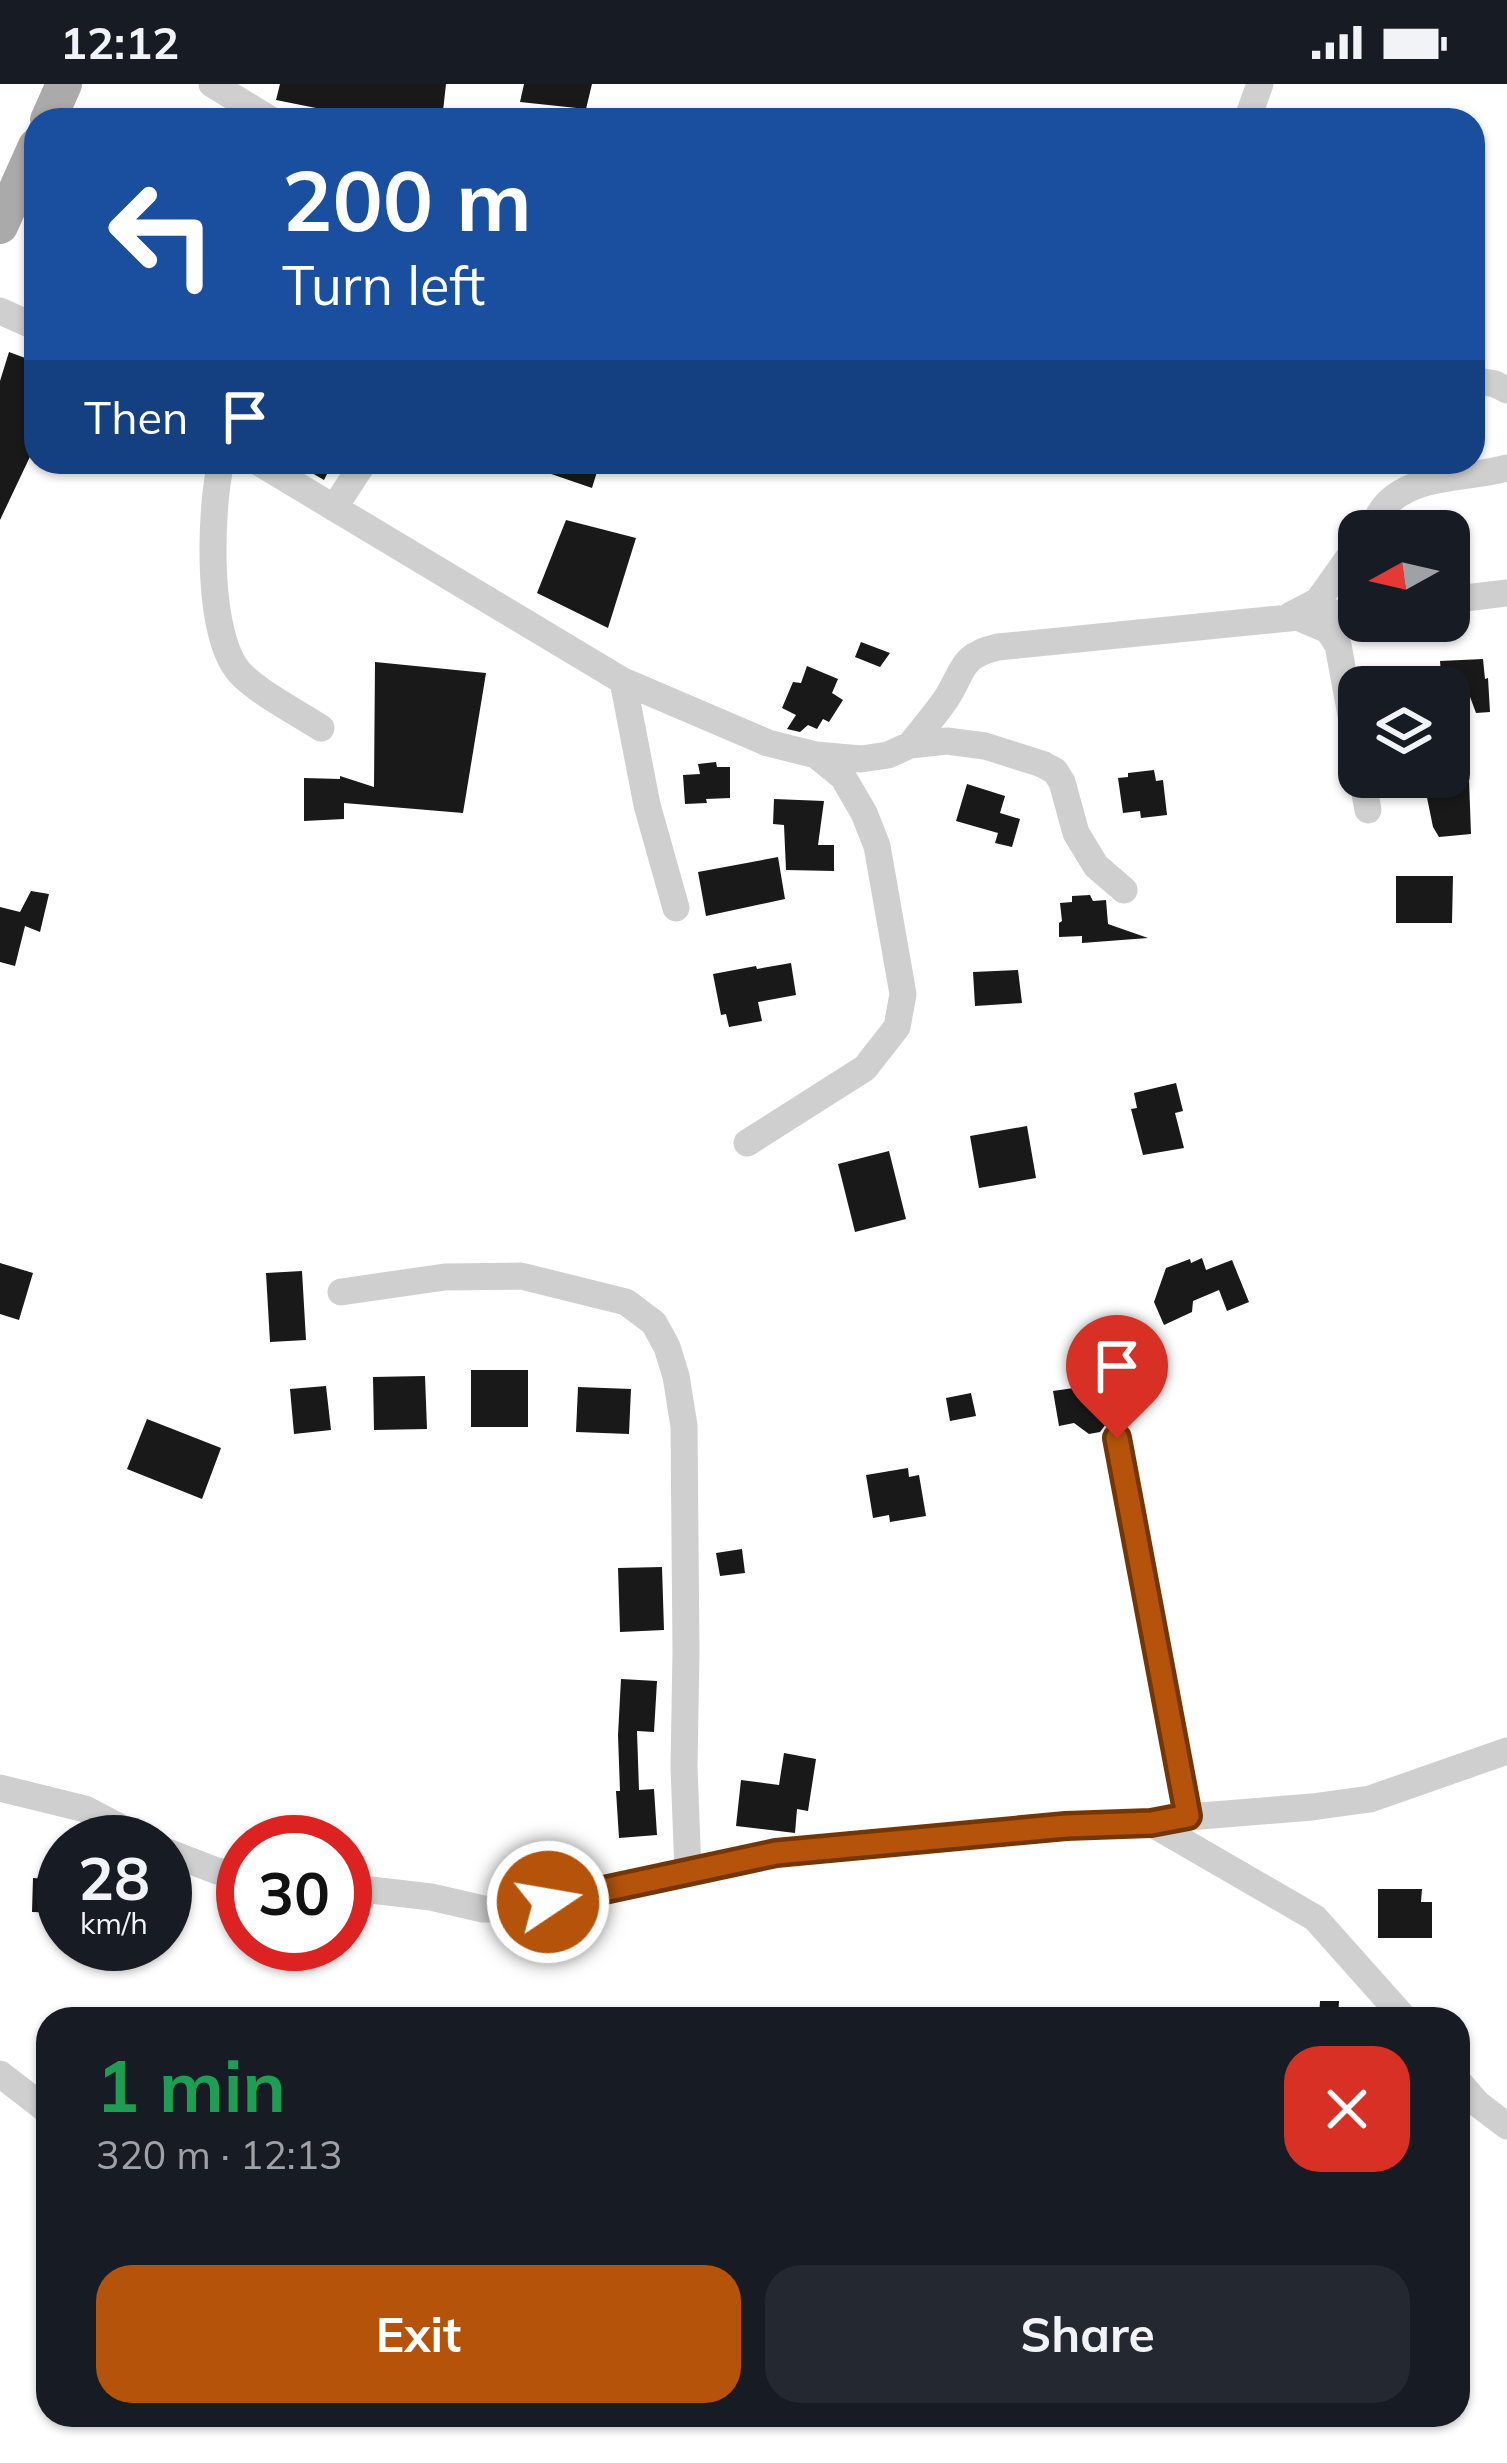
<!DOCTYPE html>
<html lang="en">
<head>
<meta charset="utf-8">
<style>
	body { margin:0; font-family:Mulish,sans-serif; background:#242831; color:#f1f3f6; height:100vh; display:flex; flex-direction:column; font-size:45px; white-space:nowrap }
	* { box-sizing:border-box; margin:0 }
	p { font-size:39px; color:#9ea1a6 }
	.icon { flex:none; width:66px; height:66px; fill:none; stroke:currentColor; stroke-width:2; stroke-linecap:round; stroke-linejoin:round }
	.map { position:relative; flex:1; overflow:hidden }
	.details { position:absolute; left:36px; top:1923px; width:1434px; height:420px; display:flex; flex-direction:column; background:#171b24; border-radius:36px; box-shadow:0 3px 9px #0004 }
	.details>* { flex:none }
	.banner { position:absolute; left:24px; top:24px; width:1461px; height:366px; border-radius:36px; box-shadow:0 3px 9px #0004; background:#1a4fa0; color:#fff; overflow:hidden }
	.needle { width:78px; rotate:262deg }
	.buttons { position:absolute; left:1338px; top:426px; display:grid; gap:24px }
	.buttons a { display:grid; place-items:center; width:132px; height:132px; border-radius:24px; background:#171b24; box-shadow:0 3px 9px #0004; font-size:60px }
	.speed { position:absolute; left:36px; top:1731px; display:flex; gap:24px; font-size:60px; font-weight:700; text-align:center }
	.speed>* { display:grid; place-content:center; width:156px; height:156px; border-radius:50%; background:#171b24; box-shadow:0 3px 9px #0004; line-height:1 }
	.speed small { font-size:30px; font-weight:400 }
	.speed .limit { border:18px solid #d22; background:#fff; color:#111 }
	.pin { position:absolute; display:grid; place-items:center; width:102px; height:102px; color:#fff; margin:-123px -51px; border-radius:50% 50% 50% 0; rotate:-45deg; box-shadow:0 0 12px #0007 }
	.pin .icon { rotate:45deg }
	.me { position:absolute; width:132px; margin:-66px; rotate:78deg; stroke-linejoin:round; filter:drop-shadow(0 0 9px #0008) }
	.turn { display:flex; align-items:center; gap:42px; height:252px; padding:0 60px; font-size:54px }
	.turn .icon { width:156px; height:156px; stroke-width:2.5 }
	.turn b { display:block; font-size:84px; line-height:102px }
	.then { display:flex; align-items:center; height:114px; padding:0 60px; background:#0003; gap:24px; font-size:45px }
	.round { display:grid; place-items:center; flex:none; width:126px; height:126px; border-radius:36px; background:#242831 }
	.headline { display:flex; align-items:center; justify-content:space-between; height:204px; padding:0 60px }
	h1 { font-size:72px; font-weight:700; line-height:90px; color:#1e9e55 }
	.cta { display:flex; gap:24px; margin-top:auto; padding:24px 60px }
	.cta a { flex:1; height:138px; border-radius:36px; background:#b45309; color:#fff; font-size:48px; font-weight:700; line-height:138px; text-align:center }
	.cta a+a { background:#242831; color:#f1f3f6 }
	.status { display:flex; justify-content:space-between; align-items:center; height:84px; padding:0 60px; background:#171b24; direction:ltr }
	.status svg { height:33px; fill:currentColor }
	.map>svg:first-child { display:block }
	.building { fill:#191919 }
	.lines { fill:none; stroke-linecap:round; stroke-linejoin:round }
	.minor { stroke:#cfcfcf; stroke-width:27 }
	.major { stroke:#aaa; stroke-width:36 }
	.route-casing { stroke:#753606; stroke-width:30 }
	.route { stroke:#b45309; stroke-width:21 }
</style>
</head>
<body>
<div class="status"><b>12:12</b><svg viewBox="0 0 49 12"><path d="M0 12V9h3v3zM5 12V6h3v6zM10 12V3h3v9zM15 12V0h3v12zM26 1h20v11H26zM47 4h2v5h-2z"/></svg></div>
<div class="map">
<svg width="1507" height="2379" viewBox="0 0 1507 2379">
	<rect width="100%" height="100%" fill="#fff"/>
	<path class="building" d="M280,0H446L442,36H360L361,33L276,16Z
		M524,0H592L586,25L520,18Z
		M9,268L36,278V360L0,436V297Z
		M293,378H333L324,396Z
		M525,378H600L592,404L525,381Z
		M566,436L636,454L608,544L537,509Z
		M861,558L890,569L880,583L855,573Z
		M1483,575L1485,595L1488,594L1490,628L1476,629L1463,594V603H1442L1440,577Z
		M375,578L486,589L463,729L344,719V735L304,737V694L340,695V692L374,703Z
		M807,582L838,595L832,609L843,616L829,638L823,635L817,645L808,641L800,648L787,645L796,631L782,624L793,598L801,599Z
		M716,678L717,683H730V714L706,715L707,719L685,720L683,691L700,690L698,680Z
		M1154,686L1156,697L1163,696L1167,731L1141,734L1140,727L1123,729L1118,694L1128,693V689Z
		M1469,695L1471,750L1439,753L1433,743L1424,699Z
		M967,700L1005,712L1000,729L1020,735L1012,763L995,759L998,749L956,737Z
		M774,715L824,717L818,761H834V787L786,786L784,741L773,740Z
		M778,773L785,815L706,832L698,788Z
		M1396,792H1453L1452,839H1396Z
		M31,807L49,810L40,848L25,842L15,882L0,878V823L20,828Z
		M1090,811L1093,817L1106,816L1108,840L1148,854L1082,859V852L1059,853V839L1062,837L1060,819L1072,818V812Z
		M791,879L796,911L758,918L762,937L729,943L726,930L721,931L713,890L756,882L757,885Z
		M1018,886L1022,919L975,922L973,888Z
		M1176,999L1183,1027L1175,1029L1184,1064L1143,1071L1131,1025L1137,1024L1134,1009Z
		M1027,1042L1036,1094L979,1104L970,1052Z
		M889,1067L906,1135L855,1148L838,1080Z
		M1202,1174L1206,1186L1232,1176L1249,1218L1227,1227L1219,1206L1193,1217L1192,1228L1164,1241L1154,1218L1166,1184L1190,1175L1191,1179Z
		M0,1179L33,1189L19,1236L0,1230Z
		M302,1187L306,1256L270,1258L266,1189Z
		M471,1286H528V1343H471Z
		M425,1292L427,1345L374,1346L373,1293Z
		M1108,1299L1114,1336L1106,1340L1100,1348L1089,1350L1074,1339L1059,1342L1053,1307Z
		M326,1302L331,1346L294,1350L290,1305Z
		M578,1303L631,1305L629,1350L576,1348Z
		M971,1309L976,1332L950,1337L946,1314Z
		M147,1335L221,1364L202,1415L127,1385Z
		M908,1384L909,1393L919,1391L926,1432L890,1438L889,1431L873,1434L866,1391Z
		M742,1465L745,1489L720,1492L716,1469Z
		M662,1483L664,1546L620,1548L618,1484Z
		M621,1595L657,1597L654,1648L637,1647L639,1706L654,1705L657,1751L619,1754L616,1707H620L618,1651Z
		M784,1669L816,1675L808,1727L797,1725L795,1749L736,1742L741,1696L779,1701Z
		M33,1794L63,1796V1829L32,1828Z
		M1378,1805H1422L1421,1818H1432V1854H1378Z
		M1320,1917H1339L1338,1935H1319Z"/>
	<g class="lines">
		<path class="minor" d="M212,0L271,36
			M1247,36L1260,0
			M0,227L36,243
			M1473,296L1495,300L1507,306
			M221,378C210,425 205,555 242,591C264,612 295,627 321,644
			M258,378L623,597L768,659L816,671L861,675L888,671L910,661L947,657L985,662L1042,680L1055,687L1062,698L1076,749L1096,782L1124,806
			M334,424L364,378
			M1369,447C1375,439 1379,429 1385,422C1414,389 1469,395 1507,384
			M1449,516L1507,509
			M1291,531L1318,517L1359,459
			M1300,534L1328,546L1338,561L1359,674
			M623,597L647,721L676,824
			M910,661C922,646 935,631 946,615C965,586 959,572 998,563L1359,527
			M1362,693L1368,726
			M747,1059L865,984L897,943L903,910L877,762L864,729L843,693L816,671
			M341,1208L445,1193L521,1192L626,1218L654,1239L667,1263L676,1292L684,1342L686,1568L684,1683L688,1788
			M1117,1354L1188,1733
			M0,1704L85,1725L148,1758
			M1151,1739L1315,1834L1405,1935
			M165,1767L217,1787L243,1791
			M345,1803L431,1813L483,1825H512L776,1769L1066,1741L1151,1739L1188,1733L1312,1723L1370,1715L1507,1667
			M0,1990L48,2027
			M1458,1997L1478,2020L1507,2042"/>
		<path class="major" d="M48,36L64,0
			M0,142L36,62"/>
	</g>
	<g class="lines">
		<g class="route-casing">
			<path id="route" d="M548,1818L776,1769L1066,1742L1151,1739L1188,1732L1117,1354"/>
		</g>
		<use href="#route" class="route"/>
	</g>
</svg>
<div class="buttons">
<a><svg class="needle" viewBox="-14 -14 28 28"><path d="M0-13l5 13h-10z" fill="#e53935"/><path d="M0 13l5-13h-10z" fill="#9ea1a6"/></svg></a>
<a><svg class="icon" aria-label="layers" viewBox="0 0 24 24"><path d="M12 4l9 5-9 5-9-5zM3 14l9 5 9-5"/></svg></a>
</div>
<div class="speed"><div>28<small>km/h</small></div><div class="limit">30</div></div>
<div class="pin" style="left:1117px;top:1354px;background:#d93025"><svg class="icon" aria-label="arrive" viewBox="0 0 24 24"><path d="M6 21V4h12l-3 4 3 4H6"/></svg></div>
<svg class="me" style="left:548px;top:1818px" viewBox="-20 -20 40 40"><circle r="17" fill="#b45309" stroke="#fff" stroke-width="3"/><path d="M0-11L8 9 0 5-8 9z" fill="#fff"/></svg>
<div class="banner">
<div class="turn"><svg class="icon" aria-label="left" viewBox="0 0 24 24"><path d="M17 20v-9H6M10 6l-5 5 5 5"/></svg><div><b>200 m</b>Turn left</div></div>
<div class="then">Then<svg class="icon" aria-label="arrive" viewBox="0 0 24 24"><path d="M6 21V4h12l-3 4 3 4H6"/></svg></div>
</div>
<section class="details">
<div class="headline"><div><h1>1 min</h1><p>320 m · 12:13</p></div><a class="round" style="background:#d93025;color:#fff"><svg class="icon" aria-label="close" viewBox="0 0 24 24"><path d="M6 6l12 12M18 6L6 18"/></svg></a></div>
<div class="cta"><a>Exit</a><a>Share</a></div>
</section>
</div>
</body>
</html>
